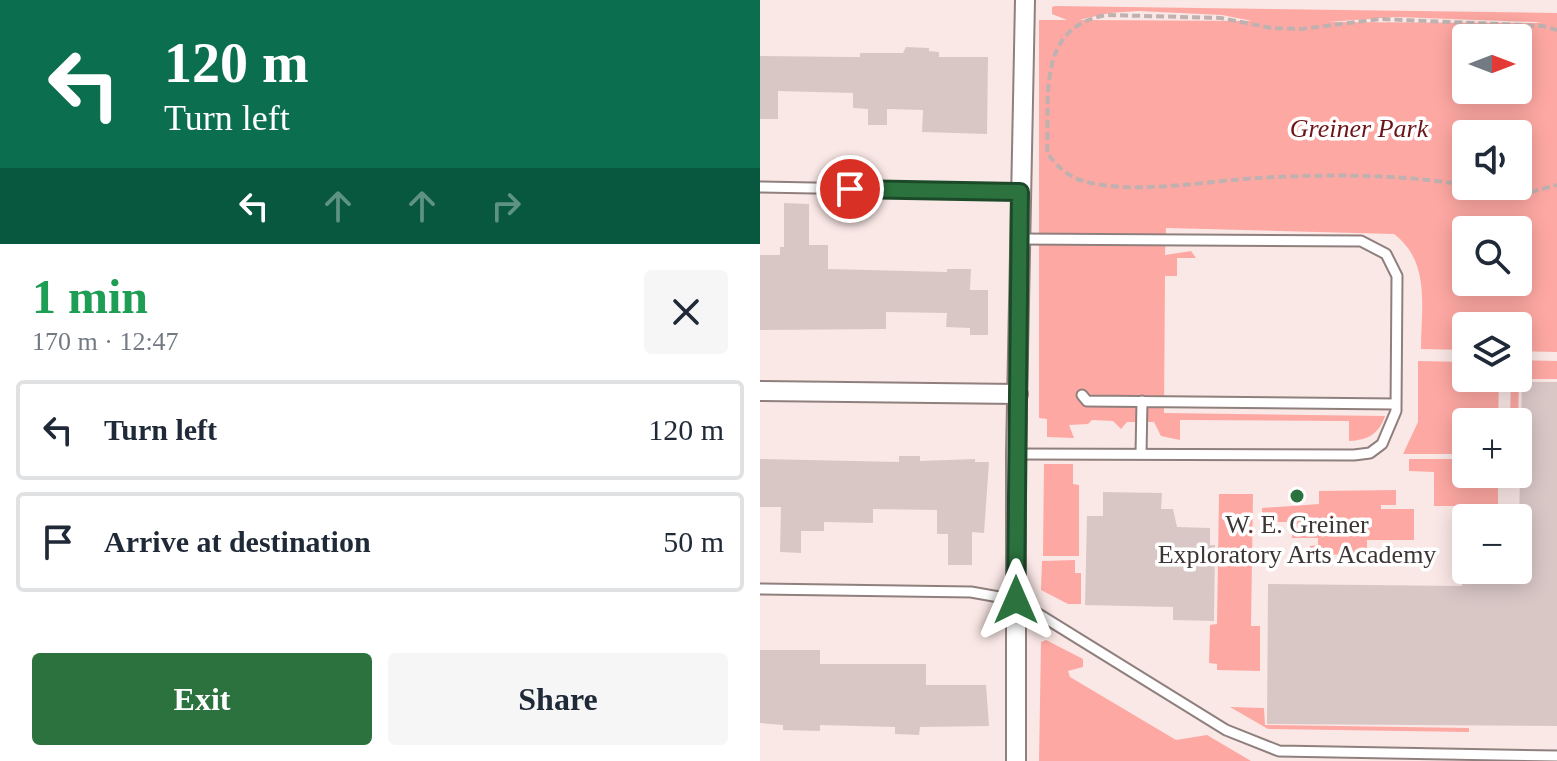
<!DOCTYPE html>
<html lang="en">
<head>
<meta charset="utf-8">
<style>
	body { margin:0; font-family:Georgia,serif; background:#f6f6f7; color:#1f2937; height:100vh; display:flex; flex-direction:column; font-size:30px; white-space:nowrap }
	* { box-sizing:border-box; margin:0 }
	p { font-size:26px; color:#747a83 }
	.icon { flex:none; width:44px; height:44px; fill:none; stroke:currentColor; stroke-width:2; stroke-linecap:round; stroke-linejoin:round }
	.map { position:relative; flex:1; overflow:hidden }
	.side { display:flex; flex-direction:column; background:#fff; width:760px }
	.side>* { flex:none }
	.guide { background:#0b6e4f; color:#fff; overflow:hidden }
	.needle { width:52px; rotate:90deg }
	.fabs { position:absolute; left:692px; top:24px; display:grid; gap:16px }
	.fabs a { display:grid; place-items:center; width:80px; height:80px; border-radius:8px; background:#fff; box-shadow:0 4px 20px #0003; font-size:40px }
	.pin { position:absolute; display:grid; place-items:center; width:68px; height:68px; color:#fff; margin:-34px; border:4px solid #fff; border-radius:50%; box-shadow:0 2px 8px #0007 }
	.me { position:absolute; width:88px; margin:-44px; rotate:0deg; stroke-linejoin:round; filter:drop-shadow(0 0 6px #0008) }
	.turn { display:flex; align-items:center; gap:28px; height:168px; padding:0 32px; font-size:36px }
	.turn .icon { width:104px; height:104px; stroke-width:2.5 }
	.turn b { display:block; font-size:56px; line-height:68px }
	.lanes { display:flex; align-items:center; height:76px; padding:0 32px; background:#0003; justify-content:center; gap:40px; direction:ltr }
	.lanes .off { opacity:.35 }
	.round { display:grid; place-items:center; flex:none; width:84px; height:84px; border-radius:8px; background:#f6f6f7 }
	.head { display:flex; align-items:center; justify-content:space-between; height:136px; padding:0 32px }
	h1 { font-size:48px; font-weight:700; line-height:60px; color:#1e9e55 }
	.cta { display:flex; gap:16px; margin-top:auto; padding:16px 32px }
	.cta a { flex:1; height:92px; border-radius:8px; background:#2b723e; color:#fff; font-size:32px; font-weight:700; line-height:92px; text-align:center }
	.cta a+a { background:#f6f6f7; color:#1f2937 }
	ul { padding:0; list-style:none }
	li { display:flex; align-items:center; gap:24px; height:100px; margin:0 16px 12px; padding:0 16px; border:4px solid #e0e1e3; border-radius:8px }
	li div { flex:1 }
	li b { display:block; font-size:30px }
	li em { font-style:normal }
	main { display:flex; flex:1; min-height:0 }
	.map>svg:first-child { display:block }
	.green { fill:#fea8a3; fill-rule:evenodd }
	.building { fill:#d9c7c6 }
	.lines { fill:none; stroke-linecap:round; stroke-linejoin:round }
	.service-casing { stroke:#8f7f7d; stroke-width:13 }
	.minor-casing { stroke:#8f7f7d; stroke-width:22 }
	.path { stroke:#bfb1af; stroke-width:4; stroke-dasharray:8 4; stroke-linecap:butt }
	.service { stroke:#fff; stroke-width:9 }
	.minor { stroke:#fff; stroke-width:18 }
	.route-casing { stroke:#1c4a28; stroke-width:20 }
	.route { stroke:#2b723e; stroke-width:14 }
	.poi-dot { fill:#2b723e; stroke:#fff; stroke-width:3 }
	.labels { text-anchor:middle; stroke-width:7; stroke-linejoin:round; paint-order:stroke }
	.park-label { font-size:26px; font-style:italic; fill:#6d1419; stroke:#fff }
	.poi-label { font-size:26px; fill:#3c3534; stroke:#fff }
</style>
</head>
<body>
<main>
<section class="side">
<div class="guide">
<div class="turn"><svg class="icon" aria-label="left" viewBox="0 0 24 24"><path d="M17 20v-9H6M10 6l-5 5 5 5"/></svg><div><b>120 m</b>Turn left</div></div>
<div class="lanes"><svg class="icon" aria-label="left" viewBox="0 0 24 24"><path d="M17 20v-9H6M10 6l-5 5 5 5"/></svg><svg class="icon off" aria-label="ahead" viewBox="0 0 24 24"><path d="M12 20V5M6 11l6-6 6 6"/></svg><svg class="icon off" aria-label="ahead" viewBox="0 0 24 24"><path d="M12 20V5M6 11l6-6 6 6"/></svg><svg class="icon off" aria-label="right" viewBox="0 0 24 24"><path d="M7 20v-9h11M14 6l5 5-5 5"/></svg></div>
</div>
<div class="head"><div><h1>1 min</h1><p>170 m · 12:47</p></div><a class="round"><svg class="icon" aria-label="close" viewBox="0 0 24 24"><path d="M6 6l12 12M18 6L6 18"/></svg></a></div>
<ul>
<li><svg class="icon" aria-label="left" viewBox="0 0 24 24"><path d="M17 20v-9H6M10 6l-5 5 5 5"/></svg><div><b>Turn left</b></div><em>120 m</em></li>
<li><svg class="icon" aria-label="arrive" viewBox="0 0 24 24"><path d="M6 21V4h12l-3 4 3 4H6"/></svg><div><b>Arrive at destination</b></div><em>50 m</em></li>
</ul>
<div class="cta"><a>Exit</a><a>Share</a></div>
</section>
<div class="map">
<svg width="797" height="761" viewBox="0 0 797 761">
	<rect width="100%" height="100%" fill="#fae8e6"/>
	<path class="green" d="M295,6L797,13V352L758,351V326H706V350L661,349C661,308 671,262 634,234L406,228L405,255L431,251L436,258H417V276H405L404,413L625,416C619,434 608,440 589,441V421L420,420V440L401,436L394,422H367L361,429L353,421L332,420L328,424L309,425L314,438L287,437V419L279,418V20H307L292,14V7ZM378,11L462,15L492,21L319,20L350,13ZM636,17L775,22L782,23L568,22ZM706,38H758V90H706ZM706,134H758V186H706ZM706,230H758V282H706Z
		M758,360L797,361V379H759L758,422H750L751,378H758Z
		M658,361L706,362V378H739L738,422H706V454H643L658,422Z
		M649,459H706V474L738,476V506H674V472L649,471Z
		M284,464H313V484L319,485V556H283Z
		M636,490V505H621V509H654V540H607V554L550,555V546L558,545V538H532L531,522H502V508L559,504V491Z
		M459,494H493L491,626H500V671L457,670V664L449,663L450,625L457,624Z
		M315,560V573H321V604H308L281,590L282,561Z
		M286,640L323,659V667L308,671L310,677L416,740L447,735L491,761H279L281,642Z
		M470,707L504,708L505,725L709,728V732L508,729Z"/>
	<path class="building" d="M146,47L169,48V51L179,52V57H228L227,134L162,132L163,110L127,109V125H108V109L93,108V93L18,91V119H0V56L91,57H100V53H143Z
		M24,203L49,204V245H68V269L187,272V269H211L210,290H228V335H210V328L186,327L187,313L126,312V329L0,330V255H20V247H24Z
		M762,382H797V726L507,724L508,584L702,586V570H758Z
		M139,456H160V461L215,459V462H229L224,533L212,532V565H188V534H177V510L113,509V523L64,522V531H41V553L20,552L21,507H0V459L139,462Z
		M343,492L402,493L401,509H413L417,527L450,528V545H455L454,621L413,620V607L325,605L327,516H343Z
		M0,650H60V664H166V685H226L229,726L160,727L159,735L135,734V727L60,725V731L23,730V725L0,723Z"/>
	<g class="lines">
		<g class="service-casing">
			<path id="service" d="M0,187L260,192
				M322,395L327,401L636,404
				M256,454L594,455L610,453L622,444L636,411L637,276L626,254L601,241L259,239
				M381,454L382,401
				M0,589L211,592L256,600L466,730L519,751L797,756"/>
		</g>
		<g class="minor-casing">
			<path id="minor" d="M0,391L258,394
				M256,761V454L265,0"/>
		</g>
		<path class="path" d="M706,185C638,174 566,174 497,178C447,181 368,196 320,180C306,175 296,165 287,153C290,97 275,27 347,15L461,18L511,28L542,29L620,19L783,26L797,30
			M711,186L767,193L797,185"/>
		<use href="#service" class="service"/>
		<use href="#minor" class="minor"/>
	</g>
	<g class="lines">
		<g class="route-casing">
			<path id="route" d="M90,189L260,192L256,600"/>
		</g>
		<use href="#route" class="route"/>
	</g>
	<circle class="poi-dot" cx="537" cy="496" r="8"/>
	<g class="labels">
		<g class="park-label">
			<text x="599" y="137">Greiner Park</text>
		</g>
		<g class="poi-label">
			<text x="537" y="533">W. E. Greiner<tspan x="537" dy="30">Exploratory Arts Academy</tspan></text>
		</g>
	</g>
</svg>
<div class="fabs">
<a><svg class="needle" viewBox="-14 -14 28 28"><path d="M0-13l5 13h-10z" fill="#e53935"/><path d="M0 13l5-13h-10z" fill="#747a83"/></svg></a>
<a><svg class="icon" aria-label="sound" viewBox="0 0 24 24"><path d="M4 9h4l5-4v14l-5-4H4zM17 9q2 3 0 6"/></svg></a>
<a><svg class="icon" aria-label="search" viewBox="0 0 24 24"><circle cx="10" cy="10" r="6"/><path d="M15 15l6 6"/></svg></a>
<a><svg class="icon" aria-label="layers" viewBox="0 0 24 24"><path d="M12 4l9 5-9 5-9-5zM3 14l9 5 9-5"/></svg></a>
<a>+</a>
<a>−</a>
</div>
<div class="pin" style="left:90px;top:189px;background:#d93025"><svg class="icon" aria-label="arrive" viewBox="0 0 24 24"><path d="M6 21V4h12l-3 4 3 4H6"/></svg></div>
<svg class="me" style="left:256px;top:600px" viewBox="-20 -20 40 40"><path d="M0-17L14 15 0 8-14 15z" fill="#2b723e" stroke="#fff" stroke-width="4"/></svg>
</div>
</main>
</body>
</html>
